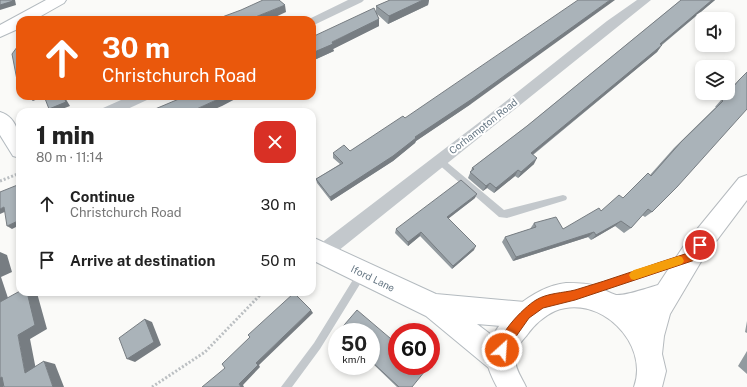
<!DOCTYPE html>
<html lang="en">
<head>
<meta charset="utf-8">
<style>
	body { margin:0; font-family:"Public Sans",sans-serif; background:#f2f2f2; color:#222; height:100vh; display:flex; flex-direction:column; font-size:15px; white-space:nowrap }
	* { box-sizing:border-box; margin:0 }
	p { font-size:13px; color:#767676 }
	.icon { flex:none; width:22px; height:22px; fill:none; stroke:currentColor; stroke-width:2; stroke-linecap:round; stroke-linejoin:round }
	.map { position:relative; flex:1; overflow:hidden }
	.details { position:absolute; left:16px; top:108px; width:300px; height:188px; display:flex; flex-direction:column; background:#fff; border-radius:12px; box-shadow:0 2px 6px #0003 }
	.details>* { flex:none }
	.banner { position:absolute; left:16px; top:16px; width:300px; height:84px; border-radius:12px; box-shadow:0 2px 6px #0003; background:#ea580c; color:#fff; overflow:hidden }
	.controls { position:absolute; left:695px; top:12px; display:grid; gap:8px }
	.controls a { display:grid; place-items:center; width:40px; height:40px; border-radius:8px; background:#fff; box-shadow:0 2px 6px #0003; font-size:20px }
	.speed { position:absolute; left:328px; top:323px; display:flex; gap:8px; font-size:20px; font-weight:700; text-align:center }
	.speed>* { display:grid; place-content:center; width:52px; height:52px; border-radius:50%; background:#fff; box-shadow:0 2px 6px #0003; line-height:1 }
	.speed small { font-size:10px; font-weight:400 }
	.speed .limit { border:6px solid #d22; background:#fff; color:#111 }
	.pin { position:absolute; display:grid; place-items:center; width:34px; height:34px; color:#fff; margin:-17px; border:2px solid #fff; border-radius:50%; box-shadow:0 1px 4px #0007 }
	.me { position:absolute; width:44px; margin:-22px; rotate:26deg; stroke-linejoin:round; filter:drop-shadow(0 0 3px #0008) }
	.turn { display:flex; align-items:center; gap:14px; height:84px; padding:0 20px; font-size:18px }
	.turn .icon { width:52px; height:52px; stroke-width:2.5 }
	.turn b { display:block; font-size:28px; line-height:34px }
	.round { display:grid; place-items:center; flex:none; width:42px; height:42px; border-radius:12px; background:#f2f2f2 }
	.summary { display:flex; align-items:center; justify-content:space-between; height:68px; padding:0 20px }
	h1 { font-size:24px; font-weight:800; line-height:30px }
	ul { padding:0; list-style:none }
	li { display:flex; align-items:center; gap:12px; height:56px; padding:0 20px }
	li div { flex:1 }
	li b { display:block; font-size:15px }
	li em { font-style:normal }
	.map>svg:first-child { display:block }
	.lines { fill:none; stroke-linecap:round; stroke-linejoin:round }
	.secondary-casing { stroke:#b3babf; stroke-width:2 }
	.primary-casing { stroke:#b5babe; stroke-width:2 }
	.path { stroke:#bbbfc2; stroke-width:3; stroke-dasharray:2 2; stroke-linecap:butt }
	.lane { fill:#c3c8cc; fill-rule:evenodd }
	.street { fill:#c3c8cc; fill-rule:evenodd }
	.secondary { fill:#fff; fill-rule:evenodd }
	.primary { fill:#fff; fill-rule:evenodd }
	.wall { fill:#929a9f }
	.shaded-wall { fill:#777d82 }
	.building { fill:#aab3b9; stroke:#777d82 }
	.route { fill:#ea580c; stroke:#983908 }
	.slow { fill:#f59e0b }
	.labels { text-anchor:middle; stroke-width:4; stroke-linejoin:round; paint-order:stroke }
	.street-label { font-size:10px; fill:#657683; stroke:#fff }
</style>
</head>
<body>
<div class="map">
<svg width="747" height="387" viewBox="0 0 747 387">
	<rect width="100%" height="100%" fill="#fafaf8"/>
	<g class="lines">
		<g class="secondary-casing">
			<path id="secondary" d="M46,0H66L64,3L34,20H20V28L0,37V25Z
				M0,112C20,118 20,141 20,158L13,156L0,135Z
				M312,237L436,294L525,302L534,306L538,315L534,324L525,328L477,324L510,349L514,359L510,369L500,373L490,369L426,316L312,260Z"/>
		</g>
		<g class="primary-casing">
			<path id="primary" d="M747,175V200L702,260L670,314L664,336L662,354L666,371L662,387H634C650,343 599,293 555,311C544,316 534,325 527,335C521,342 514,349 515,359C515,369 522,378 526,387H497C492,377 486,366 487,355C491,321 534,286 566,283C576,283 587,283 596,286C603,289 610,293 616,295C625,296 648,288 658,285L685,244L739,178Z"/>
		</g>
		<path class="path" d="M0,181L20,173
			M152,387L205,352L263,292"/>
		<path class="lane" d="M440,158L443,159L504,210L563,195L566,196L567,198L566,200L563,201L507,218L499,217L437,163L436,161Z
			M683,255L686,256L687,259L686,262L683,263L589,294L586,293L584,290L586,287L589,286Z
			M362,269L365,270L366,273L365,276L320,349L292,387H281L314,343L359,270Z"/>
		<path class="street" d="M348,0H364L362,2L316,24L312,25V20H307Z
			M637,0H651L328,259L322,261L316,259L313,253L316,247L481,121L607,21Z
			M130,96H149L147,100L121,112H101L103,108Z"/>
		<use href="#secondary" class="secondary"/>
		<use href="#primary" class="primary"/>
	</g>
	<path class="wall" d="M390,0H429L428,5L388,24L377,14L379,19V26L333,49L334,51L312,61L376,13V6Z
		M681,0H715L662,45L657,52L533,155L534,164L518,178L515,176L494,193L487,188L483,191L468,178L472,168L527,126Z
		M747,72L652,212L645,217L642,215L631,228L624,233L615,226L591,240L588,237L513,261L502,242L505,237L530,229L534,223L563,229L601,211L623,198L650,175L674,148L716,107H715L727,93H728V91Z
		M471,104L416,141L415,143L393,161L331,201L317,183L316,179L340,164L333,158V153L350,151L405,118Z
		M475,198L448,219L474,250L452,269L420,236L408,246L395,233L396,229Z
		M747,321V333L745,332Z
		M371,332L412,387H397L371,362Z
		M747,351V374L738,366Z"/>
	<path class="shaded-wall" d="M12,0H15L16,5L0,10V5Z
		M423,0H429L428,5L388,24L389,16Z
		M610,0H615L471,104L416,141L415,143L393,161L331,201L330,197Z
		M712,0H715L655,50L660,44Z
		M285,5L286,12L269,20H248Z
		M379,19V26L333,49L334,51L312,61V53L332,42Z
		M662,45L657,52L527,159L531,153Z
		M33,96H45L33,101L29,98Z
		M63,96H64L70,106L54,112H52L49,109Z
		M225,96H241L222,106L208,112H190Z
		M537,158L534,164L518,178L521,172Z
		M518,170L515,176L494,193L496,188Z
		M490,183L487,188L483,191L486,186Z
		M477,194L475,198L445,221L447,217Z
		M4,207L9,210L0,214V209Z
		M20,220V225L12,229L7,226Z
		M621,221L615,226L591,240L596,235Z
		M421,232L420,236L408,246V242Z
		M594,232L588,237L513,261L516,257Z
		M476,246L474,250L452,269L453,266Z
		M0,252L7,255L12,272L1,277L11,307L0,304Z
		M27,292H35L37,293L47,329L30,339L37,375L25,373L18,335Z
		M311,310L313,313L259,365L260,367L243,385L244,387H241L239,384L256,363Z
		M145,319L152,322L161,345L135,362L127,359Z
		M44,361L55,364L64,387H53Z
		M2,377L15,379L3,387H0V378Z"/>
	<path class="building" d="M0,0H12L13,1L0,5Z
		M263,0H279L285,5L248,20H214L241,10Z
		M390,0H423L389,16L376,6Z
		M578,0H610L472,99L415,137L416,138L393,156L330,197L316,179L343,163L333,153L344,145L350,151L403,116L405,118Z
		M681,0H712L660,44L662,45L531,153L537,158L521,172L518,170L496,188L490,183L486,186L470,172L474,169L472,168L527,126Z
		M374,8L379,19L332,42L333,44L312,53V37Z
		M20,43V80V79L17,80L12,54Z
		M747,72V109L677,187L652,212L648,209L631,228L621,221L596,235L594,232L516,257L505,237L536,227L534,223L556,217L563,229L599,208L601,211L619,195L623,198L648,173L651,176L681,142L723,101L722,100L739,80Z
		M44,96H63L66,102L49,109Z
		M186,96H225L190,112H148Z
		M461,180L477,194L447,217L476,246L453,266L421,232L408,242L396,229Z
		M20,184V220L7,226L4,207L0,209V192Z
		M20,291V292H27L35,325L18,335L25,373L44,361L53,387H4L2,377L0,378V302Z
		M294,293L311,310L256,363L258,365L239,384L241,387H202L225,368L222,364L250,337L248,335Z
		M357,310L397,344V366H429L412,387H399L371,361V332H340L339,331Z
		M145,319L154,342L127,359L119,338Z"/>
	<path class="route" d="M700,240L705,245L695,260L575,300L543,308L529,318L510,345L506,354L502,356L499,354C492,339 524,307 536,300C547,293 563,293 575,290C613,279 650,265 688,253L697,242Z"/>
	<path class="slow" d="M679,256L682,257L684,261L682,264L634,280L631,279L629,275L631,272L634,270Z"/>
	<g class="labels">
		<g class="street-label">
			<text transform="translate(483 126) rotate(-38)" y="4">Corhampton Road</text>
			<text transform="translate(373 278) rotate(26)" y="4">Iford Lane</text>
		</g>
	</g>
</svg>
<div class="controls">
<a><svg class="icon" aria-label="sound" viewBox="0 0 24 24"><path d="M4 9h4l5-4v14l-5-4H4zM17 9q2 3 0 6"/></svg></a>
<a><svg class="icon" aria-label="layers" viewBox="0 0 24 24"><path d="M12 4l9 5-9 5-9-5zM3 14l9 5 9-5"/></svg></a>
</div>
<div class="speed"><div>50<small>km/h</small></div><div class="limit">60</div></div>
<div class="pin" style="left:700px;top:245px;background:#d93025"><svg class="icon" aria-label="arrive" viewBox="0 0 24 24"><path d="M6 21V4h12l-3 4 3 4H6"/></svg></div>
<svg class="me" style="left:502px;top:350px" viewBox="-20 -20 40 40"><circle r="17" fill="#ea580c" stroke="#fff" stroke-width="3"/><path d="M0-11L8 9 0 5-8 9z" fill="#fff"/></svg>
<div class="banner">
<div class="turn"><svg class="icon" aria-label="ahead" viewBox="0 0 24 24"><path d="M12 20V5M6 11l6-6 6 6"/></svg><div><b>30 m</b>Christchurch Road</div></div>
</div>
<section class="details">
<div class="summary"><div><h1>1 min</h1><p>80 m · 11:14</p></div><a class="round" style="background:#d93025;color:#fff"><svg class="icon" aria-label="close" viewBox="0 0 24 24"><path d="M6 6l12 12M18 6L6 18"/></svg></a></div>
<ul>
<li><svg class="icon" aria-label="ahead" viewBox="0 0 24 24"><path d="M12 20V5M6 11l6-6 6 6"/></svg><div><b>Continue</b><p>Christchurch Road</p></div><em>30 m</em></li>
<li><svg class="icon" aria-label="arrive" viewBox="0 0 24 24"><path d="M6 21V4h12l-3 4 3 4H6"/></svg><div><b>Arrive at destination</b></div><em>50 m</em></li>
</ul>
</section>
</div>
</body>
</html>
